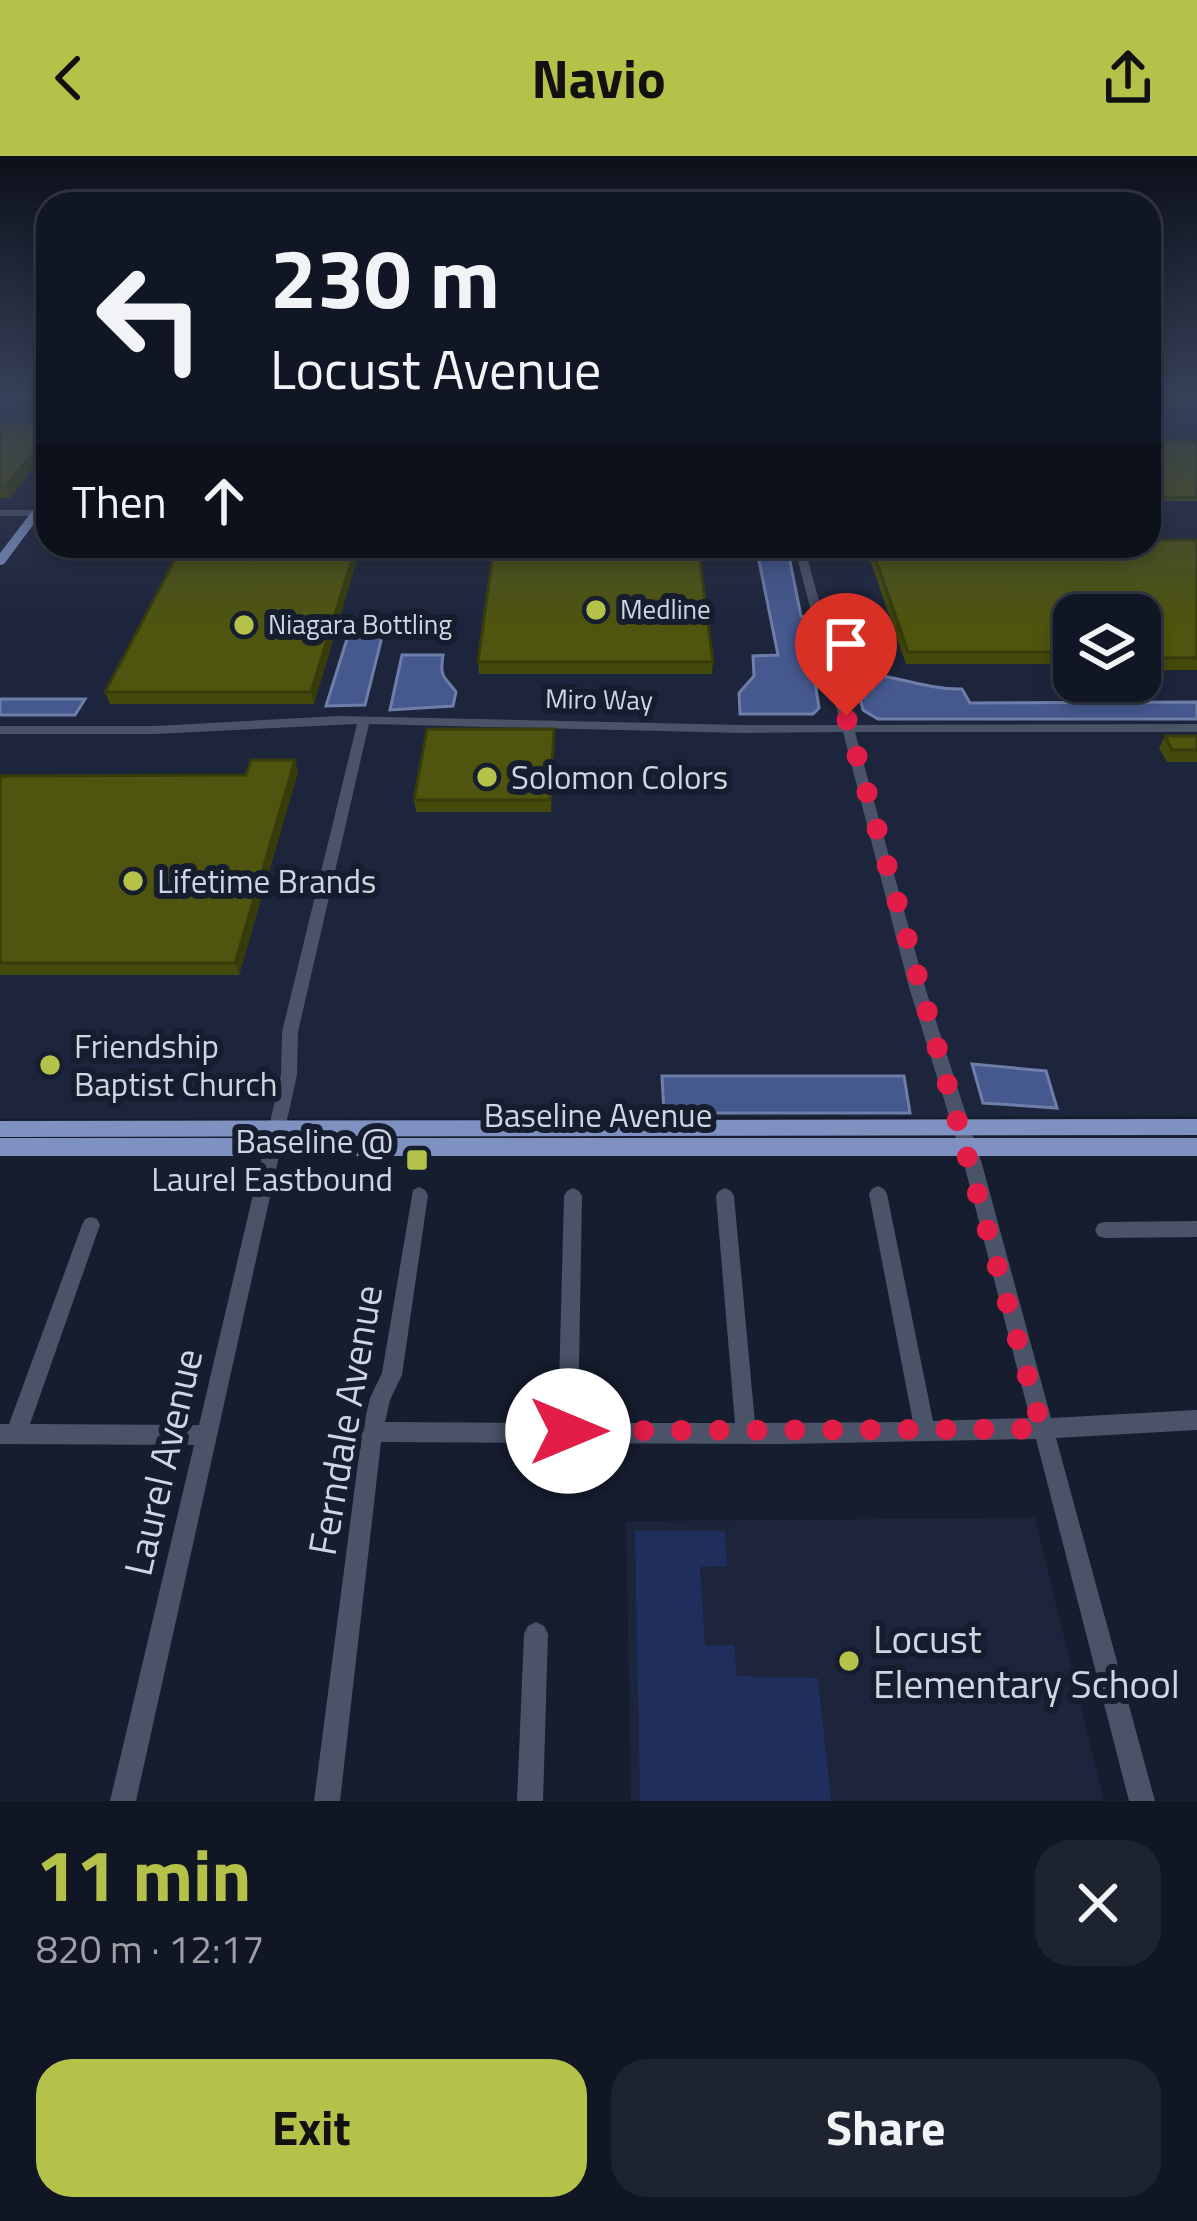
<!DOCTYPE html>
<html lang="en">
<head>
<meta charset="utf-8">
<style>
	body { margin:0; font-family:"Titillium Web",sans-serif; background:#1e2330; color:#f1f3f6; height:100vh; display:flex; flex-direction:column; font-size:45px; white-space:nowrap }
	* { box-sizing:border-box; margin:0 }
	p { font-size:39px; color:#9c9fa6 }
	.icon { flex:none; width:66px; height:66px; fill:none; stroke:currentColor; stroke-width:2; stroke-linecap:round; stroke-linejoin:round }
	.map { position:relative; height:1645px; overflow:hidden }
	.details { display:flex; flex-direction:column; background:#101623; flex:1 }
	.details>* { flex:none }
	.guide { position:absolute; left:36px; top:36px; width:1125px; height:366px; border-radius:36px; box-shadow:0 6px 18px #0003,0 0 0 3px #303541; background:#101623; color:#f1f3f6; overflow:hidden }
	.controls { position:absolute; left:1053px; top:438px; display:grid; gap:24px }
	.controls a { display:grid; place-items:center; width:108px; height:108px; border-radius:24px; background:#101623; box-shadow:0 6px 18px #0003,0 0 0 3px #303541; font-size:60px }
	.pin { position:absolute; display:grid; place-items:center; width:102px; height:102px; color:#fff; margin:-123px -51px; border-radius:50% 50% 50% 0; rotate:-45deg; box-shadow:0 0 12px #0007 }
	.pin .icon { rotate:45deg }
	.me { position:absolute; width:132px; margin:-66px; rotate:90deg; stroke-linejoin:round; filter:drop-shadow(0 0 9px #0008) }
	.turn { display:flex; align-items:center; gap:42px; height:252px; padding:0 36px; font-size:54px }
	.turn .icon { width:156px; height:156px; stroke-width:2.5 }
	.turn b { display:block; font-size:84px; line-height:102px }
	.then { display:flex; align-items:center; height:114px; padding:0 36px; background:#0003; gap:24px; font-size:45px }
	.round { display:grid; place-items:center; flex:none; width:126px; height:126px; border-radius:36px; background:#1e2330 }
	.overview { display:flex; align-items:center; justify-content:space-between; height:204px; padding:0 36px }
	h1 { font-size:72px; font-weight:700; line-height:90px; color:#b5c249 }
	.button { display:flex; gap:24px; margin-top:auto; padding:24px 36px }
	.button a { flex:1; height:138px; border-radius:36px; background:#b5c249; color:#111; font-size:48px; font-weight:700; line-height:138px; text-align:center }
	.button a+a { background:#1e2330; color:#f1f3f6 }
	header { display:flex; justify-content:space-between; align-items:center; height:156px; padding:0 36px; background:#b5c249; color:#111; font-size:54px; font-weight:700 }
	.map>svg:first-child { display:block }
	.built { fill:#1d253c; fill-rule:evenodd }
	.green { fill:#1f2e5c }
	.water { fill:#46598f; stroke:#6f7ea8; stroke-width:3 }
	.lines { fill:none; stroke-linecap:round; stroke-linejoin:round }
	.minor { fill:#4b5368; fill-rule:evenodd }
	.major { fill:#7e91c1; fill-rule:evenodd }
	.wall { fill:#44490c }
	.shaded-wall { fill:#373c0a }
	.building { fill:#4f550e; stroke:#373c0a; stroke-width:3 }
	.route { stroke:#e11d48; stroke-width:21; stroke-dasharray:0 37.8 }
	.poi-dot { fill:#b5c249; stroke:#161d2f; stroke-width:4.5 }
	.labels { text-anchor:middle; stroke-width:12; stroke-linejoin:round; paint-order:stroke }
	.far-poi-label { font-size:27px; fill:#d0d5e2; stroke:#161d2f; text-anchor:start }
	.far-street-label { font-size:27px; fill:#d0d5e2; stroke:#161d2f }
	.poi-label { font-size:33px; fill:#d0d5e2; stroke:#161d2f; text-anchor:start }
	.street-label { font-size:33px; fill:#d0d5e2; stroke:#161d2f }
	.near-street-label { font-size:39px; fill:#d0d5e2; stroke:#161d2f }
	.near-poi-label { font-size:39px; fill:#d0d5e2; stroke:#161d2f; text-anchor:start }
</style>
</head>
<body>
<header><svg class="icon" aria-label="back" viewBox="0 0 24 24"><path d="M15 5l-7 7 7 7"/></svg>Navio<svg class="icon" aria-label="share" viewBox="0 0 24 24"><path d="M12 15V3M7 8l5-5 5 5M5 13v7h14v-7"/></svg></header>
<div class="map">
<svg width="1197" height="1645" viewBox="0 0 1197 1645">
	<rect width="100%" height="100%" fill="#161d2f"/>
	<path class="built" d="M0,239H48V390H1149V239H1197V960L0,963ZM1074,459H1140V525H1074Z
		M1035,1362L1104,1645H631L626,1365Z"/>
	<path class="green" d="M635,1375H725L727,1410L700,1411L705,1489H734L737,1520L818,1522L831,1645H640Z"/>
	<path class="water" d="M756,390H787L801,460L805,461L819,552L813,558H740L739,537L754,520L753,500L778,499Z
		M383,477L365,549L326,550L347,483L355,478Z
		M402,499H443C439,524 446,521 456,536L453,550L390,554Z
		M854,517C892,517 924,534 962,533L970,547L1197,546V563H878L863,554Z
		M0,543H85L75,559H0Z
		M972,908L1046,915L1057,952L983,947Z
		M662,920H904L910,957H664Z"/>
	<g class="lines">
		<path class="minor" d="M0,354H48V360H0Z
			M794,390H804L853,569L1197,568V576H855L925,831L982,1008L1051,1262L1197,1254V1274L1056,1282L1155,1645H1129L1036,1283L784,1288L381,1286L340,1645H314L362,1276L370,1242L382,1217L413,1034L419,1031L425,1034L428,1039L402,1219L390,1244L385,1266L558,1267L564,1040L567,1035L573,1032L579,1035L582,1040L578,1267H735L716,1040L719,1035L725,1032L731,1035L734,1040L755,1267L913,1266L869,1038L872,1033L878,1030L884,1033L887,1038L933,1265L1030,1262L964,1008L909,831L843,576L743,577L369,568L298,876L297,919L136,1645H110L194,1289L0,1288V1268H9L82,1069L85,1063L91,1061L97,1063L100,1069L30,1268L199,1269L281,919L282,876L357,568L156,578H0V570H156L338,560L743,569H841Z
			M1197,1065V1081L1104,1082L1098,1080L1095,1074L1098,1068L1104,1066Z
			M536,1466L544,1470L548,1478L543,1645H517L524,1478L528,1470Z"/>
		<path class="major" d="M48,339V349L4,408L0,409V397L44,340Z
			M1197,963V979L0,981V965Z
			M0,982H1197V1000H0Z"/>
	</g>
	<path class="wall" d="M1149,239H1197V246H1149Z
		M0,268H48V294L10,342H0Z
		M1149,285H1197V345H1149Z
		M1197,384V514H1155L1152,508H1140V459H1074V508H906L865,390H1149Z
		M361,390L314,548H110L105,536Z
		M478,506H713L712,518H479Z
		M1165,580H1197V606H1167L1159,592Z
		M554,585L551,656H416L414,644Z
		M295,604L298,616L239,819H0V620L246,619Z"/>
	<path class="shaded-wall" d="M48,279V294L10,342L5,331Z
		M356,390H361L314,548L311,536Z
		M295,604L298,616L239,819L235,807Z"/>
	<path class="building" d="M0,268H48V279L5,331H0Z
		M1149,285H1197V341H1149Z
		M1149,384H1197V502H1160L1157,496H1140V459H1074V496H908L871,390H1149Z
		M182,390H356L311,536H105Z
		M494,390H698L713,506H478Z
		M427,573H554L550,644H414Z
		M1165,580H1197V594H1172Z
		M251,604H295L235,807H0V620L246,619Z"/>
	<linearGradient id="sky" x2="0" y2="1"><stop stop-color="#0c101a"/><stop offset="0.51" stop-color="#364058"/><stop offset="1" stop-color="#364058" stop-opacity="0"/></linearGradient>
	<rect width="1197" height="469" fill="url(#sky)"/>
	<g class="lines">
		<path class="route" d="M568,1275L1042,1273L846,560"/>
	</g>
	<g class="poi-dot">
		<circle cx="596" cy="454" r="12"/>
		<circle cx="244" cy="469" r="12"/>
		<circle cx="487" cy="621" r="12"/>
		<circle cx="133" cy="725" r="12"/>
		<circle cx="50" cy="909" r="12"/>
		<rect x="405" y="992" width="24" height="24" rx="6"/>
		<circle cx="849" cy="1505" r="12"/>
	</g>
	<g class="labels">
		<g class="far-poi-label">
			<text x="620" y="463">Medline</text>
			<text x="268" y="478">Niagara Bottling</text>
		</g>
		<g class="far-street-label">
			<text transform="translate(599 544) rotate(1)" y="9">Miro Way</text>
		</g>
		<g class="poi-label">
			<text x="511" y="633">Solomon Colors</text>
			<text x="157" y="737">Lifetime Brands</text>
			<text x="74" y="902">Friendship<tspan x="74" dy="38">Baptist Church</tspan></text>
			<text x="393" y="997" text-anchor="end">Baseline @<tspan x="393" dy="38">Laurel Eastbound</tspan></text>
		</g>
		<g class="street-label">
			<text x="598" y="971">Baseline Avenue</text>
		</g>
		<g class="near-street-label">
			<text transform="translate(345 1264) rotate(-80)" y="14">Ferndale Avenue</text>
			<text transform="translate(163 1306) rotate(-77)" y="14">Laurel Avenue</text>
		</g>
		<g class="near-poi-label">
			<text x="873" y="1497">Locust<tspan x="873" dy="45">Elementary School</tspan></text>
		</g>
	</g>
</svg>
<div class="controls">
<a><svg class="icon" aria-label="layers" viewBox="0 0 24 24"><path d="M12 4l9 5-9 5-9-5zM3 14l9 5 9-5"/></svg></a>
</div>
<div class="pin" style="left:846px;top:560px;background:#d93025"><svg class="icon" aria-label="arrive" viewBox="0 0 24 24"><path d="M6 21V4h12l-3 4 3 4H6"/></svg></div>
<svg class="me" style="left:568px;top:1275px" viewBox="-20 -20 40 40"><circle r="19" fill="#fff"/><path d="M0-13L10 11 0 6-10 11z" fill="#e11d48"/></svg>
<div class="guide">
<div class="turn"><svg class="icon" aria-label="left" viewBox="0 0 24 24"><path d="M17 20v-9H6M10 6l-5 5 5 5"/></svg><div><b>230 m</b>Locust Avenue</div></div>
<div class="then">Then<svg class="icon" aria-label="ahead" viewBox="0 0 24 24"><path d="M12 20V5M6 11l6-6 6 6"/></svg></div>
</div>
</div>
<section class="details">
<div class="overview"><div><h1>11 min</h1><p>820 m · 12:17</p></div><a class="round"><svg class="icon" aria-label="close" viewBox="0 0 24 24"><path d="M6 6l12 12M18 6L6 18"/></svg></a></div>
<div class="button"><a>Exit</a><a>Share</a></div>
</section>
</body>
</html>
